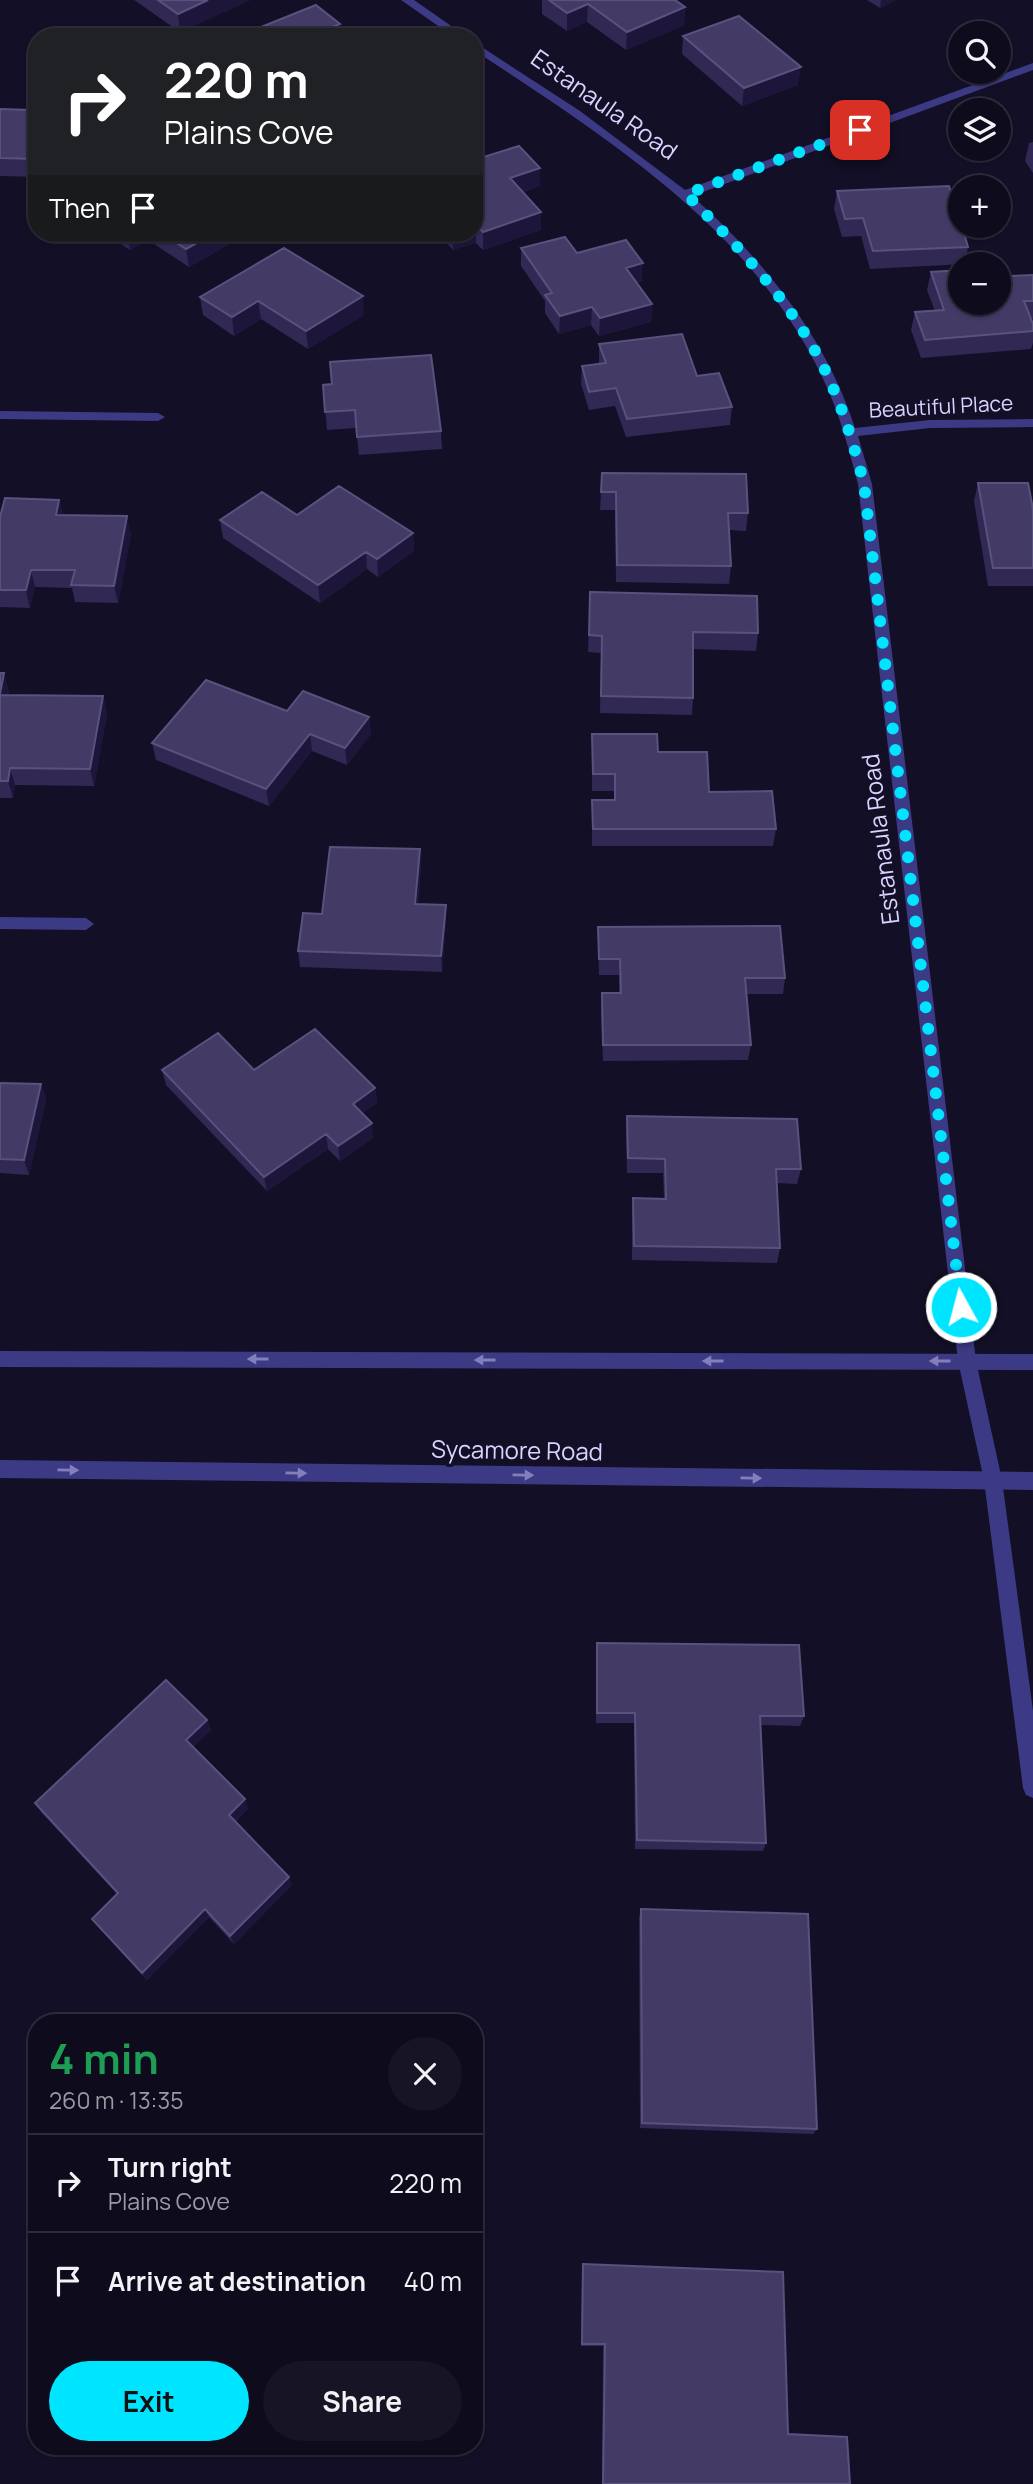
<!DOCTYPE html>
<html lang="en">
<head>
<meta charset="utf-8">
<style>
	body { margin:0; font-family:Manrope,sans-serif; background:#171425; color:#f1f3f6; height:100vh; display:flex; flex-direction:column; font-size:26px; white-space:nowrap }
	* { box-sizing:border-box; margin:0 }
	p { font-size:23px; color:#9b9ba3 }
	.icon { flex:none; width:38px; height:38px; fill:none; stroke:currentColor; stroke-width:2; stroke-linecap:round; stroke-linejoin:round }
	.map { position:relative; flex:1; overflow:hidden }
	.panel { position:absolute; left:28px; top:2014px; width:455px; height:441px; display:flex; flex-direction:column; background:#0e0b1c; border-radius:28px; box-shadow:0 2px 5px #0004,0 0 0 2px #2e2b3b }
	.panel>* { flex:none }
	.top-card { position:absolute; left:28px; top:28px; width:455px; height:214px; border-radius:28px; box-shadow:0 2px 5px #0004,0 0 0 2px #2e2b3b; background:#202124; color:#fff; overflow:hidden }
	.controls { position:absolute; left:948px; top:21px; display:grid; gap:14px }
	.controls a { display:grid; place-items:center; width:63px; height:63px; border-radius:50%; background:#0e0b1c; box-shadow:0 2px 5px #0004,0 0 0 2px #2e2b3b; font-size:35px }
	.pin { position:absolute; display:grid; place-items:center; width:60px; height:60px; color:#fff; margin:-30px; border-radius:14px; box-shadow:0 4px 10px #0006 }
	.me { position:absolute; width:77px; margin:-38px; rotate:353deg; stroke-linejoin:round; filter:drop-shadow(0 0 5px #0008) }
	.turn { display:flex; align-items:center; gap:24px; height:147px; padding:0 21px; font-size:32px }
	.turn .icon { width:91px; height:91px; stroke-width:2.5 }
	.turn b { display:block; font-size:49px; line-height:60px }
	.then { display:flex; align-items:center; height:66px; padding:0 21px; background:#0003; gap:14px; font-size:26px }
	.round { display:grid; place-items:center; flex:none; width:74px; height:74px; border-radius:37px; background:#171425 }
	.headline { display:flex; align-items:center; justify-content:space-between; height:119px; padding:0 21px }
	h1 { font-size:42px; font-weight:700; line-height:52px; color:#1e9e55 }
	.primary-button { display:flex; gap:14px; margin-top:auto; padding:14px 21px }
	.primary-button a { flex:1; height:80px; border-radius:42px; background:#00e5ff; color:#111; font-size:28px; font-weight:700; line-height:80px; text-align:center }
	.primary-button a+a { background:#171425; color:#f1f3f6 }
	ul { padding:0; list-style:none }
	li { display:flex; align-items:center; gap:21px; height:98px; padding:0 21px; border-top:2px solid #2e2b3b }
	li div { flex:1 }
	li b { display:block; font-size:26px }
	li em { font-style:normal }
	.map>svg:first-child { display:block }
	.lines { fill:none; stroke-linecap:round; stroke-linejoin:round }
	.minor { fill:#3d3a85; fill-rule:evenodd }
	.tertiary { fill:#3d3a85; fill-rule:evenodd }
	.wall { fill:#312854 }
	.shaded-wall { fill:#1d163a }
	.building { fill:#433a66; stroke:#5a527e; stroke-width:2 }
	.oneway { fill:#837fbc }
	.route { stroke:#00e5ff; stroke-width:12; stroke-dasharray:0 21.6 }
	.labels { text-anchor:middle; stroke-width:7; stroke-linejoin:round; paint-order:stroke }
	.far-street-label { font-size:21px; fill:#d9d4ff; stroke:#130f26 }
	.street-label { font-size:24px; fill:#d9d4ff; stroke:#130f26 }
</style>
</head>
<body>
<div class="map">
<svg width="1033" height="2484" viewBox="0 0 1033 2484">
	<rect width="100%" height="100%" fill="#130f26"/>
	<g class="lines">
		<path class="minor" d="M401,0H414L467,37H454Z
			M474,42L580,111L685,190L1033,63V70L692,196C763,259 826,337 855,428L930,420L1033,419V427L930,428L858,436L872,484L976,1361L1002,1480L1033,1711V1798L1026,1795L1023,1788L984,1480L958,1361L858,484C849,450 840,415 825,383C756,231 608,139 474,50Z
			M0,411L158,413L165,417L158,421L0,419Z
			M0,917L86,918L94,924L86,930L0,929Z"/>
		<path class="tertiary" d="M0,1351L1033,1354V1370L0,1367Z
			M0,1460L1033,1472V1490L0,1478Z"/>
	</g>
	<path class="wall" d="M134,0H250L180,32Z
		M542,0H675L685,7L684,25L626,50L587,22L567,31L542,14Z
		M867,0H896L880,8Z
		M683,36L798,85L742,106L682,54Z
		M0,109L33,120H37V177L0,176Z
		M1033,142V173L1025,161L1029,143Z
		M474,160L540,186L523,192L541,212V230L483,250L476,243L453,250L438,233H474Z
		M837,191L968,247L965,264L870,269L861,236L842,237L834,209Z
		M104,233H249L189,267L148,240L130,250Z
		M284,248L364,315L308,349L261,319L234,336L203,315L200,297Z
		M521,248L577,253L642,281L637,283L652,304L651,322L599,336L591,325L559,334L545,313V301L521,266Z
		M931,272L1011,276L1033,275V319H1031L1033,324V343L1031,349L921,358L911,330L915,312L935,311L927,290Z
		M599,344L697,376L732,407L730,425L626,437L615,406L589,410L581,384L582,366L599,364Z
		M330,362L441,431L442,449L359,455L356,428L327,430L323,385L332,384Z
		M602,473L748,513L746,531L729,530L731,566L729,584L616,582L615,510H600Z
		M978,483L1033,509V586H988L974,501Z
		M59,500L63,515L131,534L118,603L75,602L72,588L35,587L30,608L0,607V517Z
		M297,515L413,533L414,551L378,577L367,569L320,603L223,538L220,520Z
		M590,592L758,633L756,651L693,649V698L692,715L600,713L601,653L588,652Z
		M0,673L9,691L8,695L103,696L107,714L94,786L15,785L13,798H0Z
		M287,711L369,717L371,734L347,765L312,751L269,806L156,760L152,743Z
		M592,734L658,752L709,792L776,829L773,846H592V800H614V791H592Z
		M421,866L418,904L446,921L442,972L300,967L298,951L322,914Z
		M598,927L785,978L783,994H746L751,1045L748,1060L603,1061L601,1009L602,993H619V975H599L598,943Z
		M162,1070H254L375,1088L377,1103L362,1113L373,1138L340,1161L328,1149L267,1191L166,1085Z
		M0,1083L41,1084L46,1099L29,1175L0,1173Z
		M627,1116L801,1169L797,1184L777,1183L780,1248L777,1263L632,1260V1213L633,1198L664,1199L663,1173H627L626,1131Z
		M597,1643L804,1716L800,1726L761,1725L766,1843L763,1851L635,1849L634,1723H596V1653Z
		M207,1720L211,1730L193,1747L248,1808L235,1822L292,1885L234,1944L209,1917L147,1980L92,1919L117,1894L41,1812L35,1803Z
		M641,1909L817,2129L813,2134L640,2128L639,1917Z
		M583,2264L788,2434L850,2484H602L603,2346H581L582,2267Z"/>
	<path class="shaded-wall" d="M208,0H250L180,32L178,14Z
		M881,0H896L880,8Z
		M588,4L587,22L567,31V13Z
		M685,7L684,25L626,50L627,32Z
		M340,24L341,37H324V30Z
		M801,67L798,85L742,106L744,88Z
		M31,110L35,128L28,120Z
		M540,168V186L510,196V178Z
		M541,212V230L483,250V232Z
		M476,224V243L453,250L452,233H474V225Z
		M127,233H147L148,240L130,250Z
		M215,233H249L189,267L186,249Z
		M643,263L642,281L625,286L626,268Z
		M363,296L364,315L308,349L306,331Z
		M258,301L261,319L234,336L232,317Z
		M652,304L651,322L599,336L600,318Z
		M592,307L591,325L559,334L560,316Z
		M59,500L64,518L56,515Z
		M127,516L131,534L118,603L114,586Z
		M413,533L414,551L378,577L377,559Z
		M366,552L367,569L320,603L318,585Z
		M31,570L35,587L30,608L26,590Z
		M4,673L9,691L5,712L0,696Z
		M103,696L107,714L94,786L90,769Z
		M369,717L371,734L347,765L345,748Z
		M310,734L312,751L269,806L266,789Z
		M10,768L15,785L13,798L8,781Z
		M420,849L421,866L416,920L415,904Z
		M446,905V921L442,972L441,956Z
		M41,1084L46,1099L29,1175L24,1160Z
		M375,1088L377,1103L354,1119L353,1104Z
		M372,1123L373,1138L340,1161L338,1146Z
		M326,1134L328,1149L267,1191L264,1177Z
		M207,1720L211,1730L191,1749L186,1740Z
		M245,1799L248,1808L232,1824L229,1815Z
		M289,1877L292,1885L234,1944L230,1936Z
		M205,1909L209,1917L147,1980L142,1973Z"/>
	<path class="building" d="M158,0H208L178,14Z
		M549,0H675L685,7L627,32L588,4L567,13Z
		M316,5L340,24L324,30L332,37H236Z
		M739,16L801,67L744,88L683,36Z
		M0,109L31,110L28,120H37V159L0,158Z
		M519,146L540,168L510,178L541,212L483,232L476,224L474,225V160Z
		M949,186L961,222V226H962L968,247L873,251L863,218L845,219L837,191Z
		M162,233H215L186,249Z
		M565,237L577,253L626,240L643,263L626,268L652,304L600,318L592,307L560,316L545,295L552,293L521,248Z
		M284,248L363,296L306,331L258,301L232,317L200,297Z
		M1007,266L1011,276L1033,275V301H1024L1033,324V331L925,340L915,312L944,310L931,272L961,270V303H999V267Z
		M682,334L697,376L719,373L732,407L627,419L616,388L589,392L582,366L606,363L599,344Z
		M431,355L441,431L357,437L355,410L325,412L323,385L332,384L330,362Z
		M602,473L746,474L748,513H728L731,566L617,565L616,492H601Z
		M978,483H1028L1033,509V568H993Z
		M339,486L413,533L377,559L366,552L318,585L220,520L262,492L297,515Z
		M5,498L59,500L56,515L127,516L114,586L71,585L75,570H31L26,590H0V517Z
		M590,592L757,596L758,633L693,632V698L601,696L602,636L589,635Z
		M0,673H4L0,694Z
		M206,680L287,711L303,691L369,717L345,748L310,734L266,789L152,743Z
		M0,695L103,696L90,769L10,768L8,781H0Z
		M592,734H657L658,752H707L709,792L772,791L776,829H593L592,800H615V774H593Z
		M330,847L420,849L415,904L446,905L441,956L298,951L303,913L322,914Z
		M780,926L785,978H745L751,1045H603L602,993H621L620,959H599L598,927Z
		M315,1029L375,1088L353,1104L372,1123L338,1146L326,1134L264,1177L162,1070L218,1033L254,1070Z
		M0,1083L41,1084L24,1160L0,1159Z
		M627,1116L797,1119L801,1169H776L780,1248L634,1246L633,1198L666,1199L665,1159L628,1158Z
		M597,1643L799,1645L804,1716H760L766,1843L637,1840L635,1713H597Z
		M166,1680L207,1720L186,1740L245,1799L229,1815L289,1877L230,1936L205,1909L142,1973L92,1919L118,1893L35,1803Z
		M641,1909L808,1914L817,2129L642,2123Z
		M583,2264L783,2272L788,2434L847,2437L850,2484H603L605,2344H582Z"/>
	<defs><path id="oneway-solid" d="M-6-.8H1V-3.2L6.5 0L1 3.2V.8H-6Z" transform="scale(1.75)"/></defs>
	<g class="oneway">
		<use href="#oneway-solid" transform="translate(258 1359) rotate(-180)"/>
		<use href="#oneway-solid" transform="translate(485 1360) rotate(-180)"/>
		<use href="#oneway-solid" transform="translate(713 1361) rotate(-180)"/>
		<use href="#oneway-solid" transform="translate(940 1361) rotate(-180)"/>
		<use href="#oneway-solid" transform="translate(68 1470) rotate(1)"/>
		<use href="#oneway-solid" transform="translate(296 1473) rotate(1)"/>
		<use href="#oneway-solid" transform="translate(523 1475) rotate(1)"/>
		<use href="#oneway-solid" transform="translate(751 1478) rotate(1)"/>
	</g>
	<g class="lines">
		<path class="route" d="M860,130L686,194C739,247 793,303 826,372C843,408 854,446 864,484L961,1307"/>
	</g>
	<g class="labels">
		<g class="far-street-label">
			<text transform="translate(941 407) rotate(-3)" y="7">Beautiful Place</text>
		</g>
		<g class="street-label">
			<text transform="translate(604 105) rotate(35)" y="8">Estanaula Road</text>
			<text transform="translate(881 839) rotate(-97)" y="8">Estanaula Road</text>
			<text transform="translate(517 1451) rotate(1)" y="8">Sycamore Road</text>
		</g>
	</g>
</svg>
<div class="controls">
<a><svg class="icon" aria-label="search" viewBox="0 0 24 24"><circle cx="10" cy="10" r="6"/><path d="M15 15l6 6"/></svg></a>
<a><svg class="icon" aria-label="layers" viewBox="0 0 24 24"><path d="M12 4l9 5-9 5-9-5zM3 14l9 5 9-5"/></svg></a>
<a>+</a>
<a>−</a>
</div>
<div class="pin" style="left:860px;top:130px;background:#d93025"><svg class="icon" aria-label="arrive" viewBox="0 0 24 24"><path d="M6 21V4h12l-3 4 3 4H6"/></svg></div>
<svg class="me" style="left:961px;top:1307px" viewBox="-20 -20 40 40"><circle r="17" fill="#00e5ff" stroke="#fff" stroke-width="3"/><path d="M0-11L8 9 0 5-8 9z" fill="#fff"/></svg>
<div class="top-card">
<div class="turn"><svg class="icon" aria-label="right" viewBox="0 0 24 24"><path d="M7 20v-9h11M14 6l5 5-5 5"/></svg><div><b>220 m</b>Plains Cove</div></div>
<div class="then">Then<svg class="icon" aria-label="arrive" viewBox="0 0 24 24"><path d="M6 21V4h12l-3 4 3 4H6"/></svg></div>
</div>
<section class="panel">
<div class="headline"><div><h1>4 min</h1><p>260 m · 13:35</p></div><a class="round"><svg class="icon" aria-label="close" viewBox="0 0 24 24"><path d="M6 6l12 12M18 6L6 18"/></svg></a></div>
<ul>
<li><svg class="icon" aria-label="right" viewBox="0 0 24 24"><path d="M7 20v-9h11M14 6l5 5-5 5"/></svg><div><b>Turn right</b><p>Plains Cove</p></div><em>220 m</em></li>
<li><svg class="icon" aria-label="arrive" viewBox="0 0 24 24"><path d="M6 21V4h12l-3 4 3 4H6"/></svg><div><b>Arrive at destination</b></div><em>40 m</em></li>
</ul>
<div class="primary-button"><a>Exit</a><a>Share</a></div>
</section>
</div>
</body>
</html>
